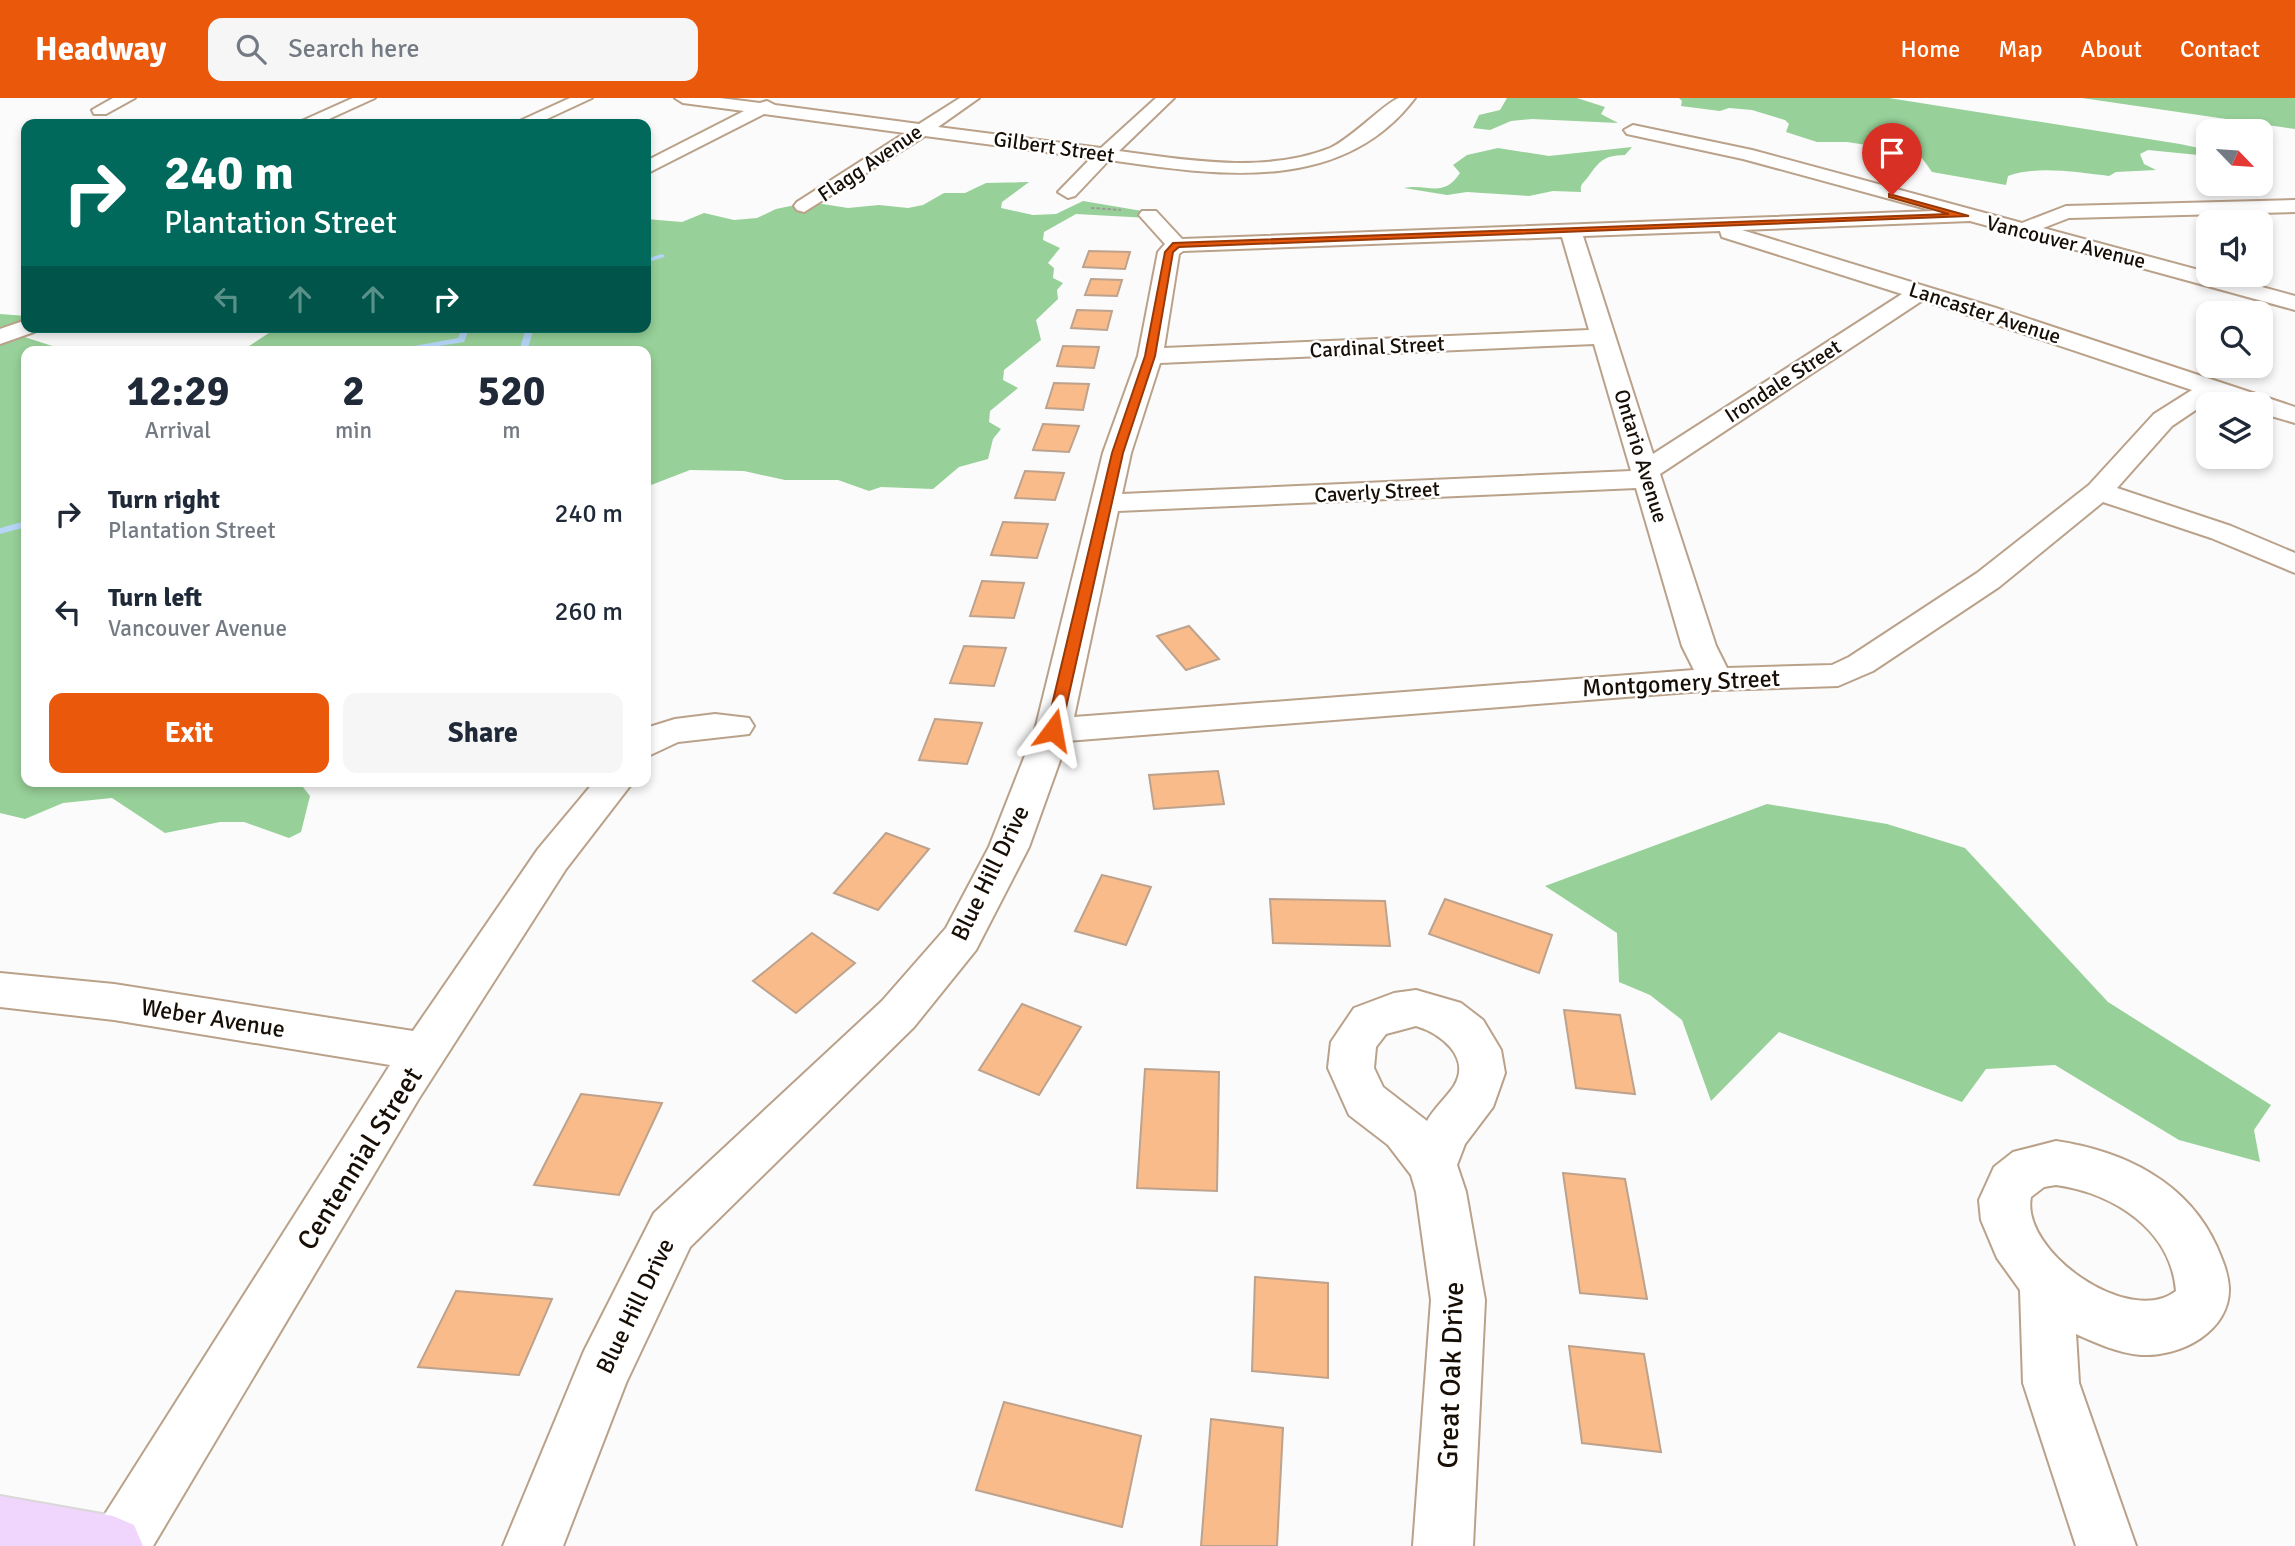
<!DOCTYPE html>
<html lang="en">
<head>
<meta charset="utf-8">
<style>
	body { margin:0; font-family:Signika,sans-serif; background:#f6f6f7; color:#1f2937; height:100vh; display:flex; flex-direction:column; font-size:26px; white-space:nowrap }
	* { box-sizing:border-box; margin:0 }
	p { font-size:23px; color:#747a83 }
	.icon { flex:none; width:38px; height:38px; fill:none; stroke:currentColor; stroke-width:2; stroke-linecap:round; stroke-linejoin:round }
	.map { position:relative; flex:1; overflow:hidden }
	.panel { position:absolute; left:21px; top:248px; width:630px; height:441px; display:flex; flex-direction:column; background:#fff; border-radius:14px; box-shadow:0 4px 10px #0003 }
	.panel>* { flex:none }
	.top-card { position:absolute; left:21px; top:21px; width:630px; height:214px; border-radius:14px; box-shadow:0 4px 10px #0003; background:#00695c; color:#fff; overflow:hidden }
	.needle { width:46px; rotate:115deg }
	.buttons { position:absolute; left:2196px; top:21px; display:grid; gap:14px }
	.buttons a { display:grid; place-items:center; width:77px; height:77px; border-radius:14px; background:#fff; box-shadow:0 4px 10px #0003; font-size:35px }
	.pin { position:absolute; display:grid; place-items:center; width:60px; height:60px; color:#fff; margin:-72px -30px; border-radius:50% 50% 50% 0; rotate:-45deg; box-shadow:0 0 7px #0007 }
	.pin .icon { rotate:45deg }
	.me { position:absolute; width:77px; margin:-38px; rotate:13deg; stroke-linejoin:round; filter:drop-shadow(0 0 5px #0008) }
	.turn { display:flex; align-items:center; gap:24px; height:147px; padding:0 28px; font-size:32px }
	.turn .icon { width:91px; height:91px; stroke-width:2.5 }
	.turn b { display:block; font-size:49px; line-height:60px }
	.lanes { display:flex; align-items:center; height:66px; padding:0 28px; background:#0003; justify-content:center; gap:35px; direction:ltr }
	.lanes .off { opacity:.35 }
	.eta { display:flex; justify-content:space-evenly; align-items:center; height:119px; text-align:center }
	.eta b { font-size:42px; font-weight:700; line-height:49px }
	.cta { display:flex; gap:14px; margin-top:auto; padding:14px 28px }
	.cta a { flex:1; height:80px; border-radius:14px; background:#ea580c; color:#fff; font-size:28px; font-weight:700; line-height:80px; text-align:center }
	.cta a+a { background:#f6f6f7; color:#1f2937 }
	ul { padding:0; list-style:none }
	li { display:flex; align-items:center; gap:21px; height:98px; padding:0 28px }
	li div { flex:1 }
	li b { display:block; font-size:26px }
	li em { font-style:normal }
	header { display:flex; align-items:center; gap:42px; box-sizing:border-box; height:98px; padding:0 35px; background:#ea580c; color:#fff }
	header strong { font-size:33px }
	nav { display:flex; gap:38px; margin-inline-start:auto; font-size:24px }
	.search { width:490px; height:63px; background:#f6f6f7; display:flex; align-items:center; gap:18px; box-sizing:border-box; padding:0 24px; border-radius:14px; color:#747a83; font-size:26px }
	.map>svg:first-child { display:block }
	.forest { fill:#97d098 }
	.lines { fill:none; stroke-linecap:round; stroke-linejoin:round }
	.stream { fill:#b6d5f7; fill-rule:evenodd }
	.building { fill:#f9bb89; stroke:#bda28d; stroke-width:2 }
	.minor-casing { stroke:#baa18a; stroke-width:4 }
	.primary-casing { stroke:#dad8d7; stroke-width:4 }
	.path { stroke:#9e9a97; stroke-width:2; stroke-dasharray:3.5 2; stroke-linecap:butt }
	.minor { fill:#fff; fill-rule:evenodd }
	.primary { fill:#f0d5fd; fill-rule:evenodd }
	.route { fill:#ea580c; stroke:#983908; stroke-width:2 }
	.labels { text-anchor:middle; stroke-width:5; stroke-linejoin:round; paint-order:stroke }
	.far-street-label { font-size:21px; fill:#170e06; stroke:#fff }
	.street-label { font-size:24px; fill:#170e06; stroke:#fff }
	.near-street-label { font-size:28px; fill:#170e06; stroke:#fff }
</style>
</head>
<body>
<header>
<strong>Headway</strong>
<div class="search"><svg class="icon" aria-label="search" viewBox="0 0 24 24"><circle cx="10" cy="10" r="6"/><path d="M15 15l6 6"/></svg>Search here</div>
<nav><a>Home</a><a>Map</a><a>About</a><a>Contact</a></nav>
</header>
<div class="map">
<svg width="2295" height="1448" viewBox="0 0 2295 1448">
	<rect width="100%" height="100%" fill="#fbfbfb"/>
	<path class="forest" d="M1507,0H1577L1605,9L1601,16L1618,25L1532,21L1511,23L1490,32L1473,30L1479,17L1500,12Z
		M1679,0H1889L2180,46L2208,52V58L2148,52L2140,56L2144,66L2156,72L2116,74L2109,78C2080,75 2036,67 2008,78L2006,87L1932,74L1922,60L1905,53L1847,44H1817L1786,34L1789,26L1785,22L1752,12L1729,10L1720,13L1681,8L1682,3Z
		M2082,0H2295V31Z
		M1632,49L1625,57C1602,58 1600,63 1588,79C1583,86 1580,85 1581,94L1553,93L1529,98L1467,94L1447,97L1404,90C1428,85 1443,101 1460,75L1453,67L1467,57L1498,50L1549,58Z
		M1029,84L1002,104L1001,110L1033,117L1056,116L1083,103L1142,113L1149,120L1076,116L1044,134L1043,142L1060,150L1048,165L1054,170L1053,180L1063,185L1057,192L1058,201L1036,222L1041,242L1004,272L1003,282L1018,290L990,313L989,324L1001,331L993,341L988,361L959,369L933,391L881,389L869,393L838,382H785L744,373L690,372L646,389V254H240L278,229H646V121L682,124L704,115L734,122L757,120L776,111L810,104L848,110L879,107L908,110L923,107L944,95H965L986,85Z
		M0,216L26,218V229L15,236L71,254H26V684H299L310,698L301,734L289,740L244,724H220L165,735L112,700L63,705L25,721L0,715Z
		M1767,706L1887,726L1965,750L2108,904L2271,1007L2254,1032L2260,1064L2179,1042L2055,967L1986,971L1962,1004L1779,934L1711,1003L1682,922L1650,897L1619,884L1617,835L1545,788Z"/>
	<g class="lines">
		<path class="stream" d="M662,156L665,158L664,159L646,165V161Z
			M462,229H470L464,244L401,254H381L458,240Z
			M526,229H534L527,254H519Z
			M26,423V429L0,436V430Z"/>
	</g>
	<path class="building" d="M1089,153L1130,154L1125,171L1083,169Z
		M1091,181L1122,182L1117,198L1085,197Z
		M1077,212L1112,213L1107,232L1071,230Z
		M1063,248L1099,249L1094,270L1057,268Z
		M1054,285L1089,286L1083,312L1046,310Z
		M1043,326L1079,328L1069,354L1033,352Z
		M1025,373L1064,375L1055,402L1015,400Z
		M1003,424L1048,426L1037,460L991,457Z
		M982,483L1024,485L1014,520L970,518Z
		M1189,528L1219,561L1186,572L1157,538Z
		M964,548L1006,550L994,588L950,585Z
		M935,621L982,625L967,666L919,662Z
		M1218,673L1224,706L1154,711L1149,677Z
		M886,735L929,751L878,812L834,795Z
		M1102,777L1151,789L1126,847L1075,833Z
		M1270,801L1385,803L1390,848L1273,845Z
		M1445,801L1552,837L1539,875L1429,836Z
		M812,835L855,865L796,915L753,883Z
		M1022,906L1081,929L1039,997L979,972Z
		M1564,912L1620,917L1635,996L1576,990Z
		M1145,971L1219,974L1217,1093L1137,1090Z
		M581,996L662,1005L619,1097L534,1087Z
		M1563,1075L1625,1081L1647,1201L1580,1195Z
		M1255,1179L1328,1185V1280L1252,1273Z
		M456,1193L552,1201L519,1277L418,1269Z
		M1569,1248L1644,1256L1661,1354L1582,1345Z
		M1004,1304L1141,1338L1122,1429L976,1392Z
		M1211,1321L1283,1330L1277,1448H1201Z"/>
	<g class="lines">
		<g class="minor-casing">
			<path id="minor" d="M113,0H135L106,16H94L92,12Z
				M353,0H375L318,26H295Z
				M570,0H592L536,26H513Z
				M675,0H720L760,5L767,3L775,7L919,26L960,0H979L938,29L1101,50L1156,0H1174L1119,53C1187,62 1264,76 1330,50C1351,41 1387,3 1399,0C1404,0 1410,0 1415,0C1341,98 1215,77 1109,62L1075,98L1068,100L1058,94L1091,60L925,38L804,114L797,112L794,108L797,104L905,35L764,16L646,76V63L744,13L683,5Z
				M1633,27L1752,52L2022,125L2066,108L2295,102V114L2069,120L2043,130L2295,198V212L1970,123L1742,132L1996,210L2295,309V325L2261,315V306H2235L2215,299L2172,328L2117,390L2231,428L2295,455V475L2211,440L2103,404L1999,489L1873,573L1838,588L1715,592L1067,643L1029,749L976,852L914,929L690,1149L626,1285L563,1448H503L584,1253L654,1115L882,903L946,830L989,749L1035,632L1103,355L1138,258L1158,154L1165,146L1139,117L1142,113H1156L1182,141L1934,113L1743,61L1627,36L1624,32ZM1720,133L1722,139L1902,196L1653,356L1583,138ZM1562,139L1589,232L1164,250L1179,156L1183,153ZM1923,202L2192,292L2154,316L2089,387L1977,475L1849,559L1832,567L1727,570L1716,548L1660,376ZM1594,246L1631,373L1122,396L1131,355L1160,265ZM1636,390L1682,548L1694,572L1074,619L1118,413Z
				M26,222V229H38L34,234L0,246V231Z
				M715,616L749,620L754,628L749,636L678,644L646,659V630L675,621Z
				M594,684H633L566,771L418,1002L153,1448H89L98,1427L390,967L114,922L0,909V875L114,886L413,933L538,751Z
				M1416,892L1461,905L1483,922L1501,952L1505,975L1493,1009L1465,1046L1457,1067L1466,1094L1485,1202L1473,1448H1413L1431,1202L1416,1094L1411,1077L1388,1047L1349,1017L1328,970L1331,944L1354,910L1394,895ZM1416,928C1440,935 1472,959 1454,988C1446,1000 1434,1010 1427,1023L1383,989L1374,970L1376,949L1386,936Z
				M2056,1043C2124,1053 2188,1084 2217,1149C2223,1163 2228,1175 2229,1190C2230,1234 2180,1259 2141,1257C2118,1255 2096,1245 2076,1236L2079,1285L2136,1448H2076L2023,1285L2020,1192L1997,1160L1981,1122L1979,1102L1994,1069L2013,1054ZM2056,1087C2113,1095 2171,1131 2176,1193C2129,1230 2020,1153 2031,1099L2044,1089Z"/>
		</g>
		<g class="primary-casing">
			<path id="primary" d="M0,1398L113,1418L134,1427L143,1448H0Z"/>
		</g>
		<path class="path" d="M1091,110L1121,112"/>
		<use href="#minor" class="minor"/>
		<use href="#primary" class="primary"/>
	</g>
	<path class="route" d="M1889,96L1969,118L1179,149L1173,154L1155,258L1123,355L1061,632L1058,636H1048L1046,632L1112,355L1145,258L1165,154L1173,145L1949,116L1889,99Z"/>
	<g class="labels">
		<g class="far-street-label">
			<text transform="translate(1054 49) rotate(8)" y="7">Gilbert Street</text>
			<text transform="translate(870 65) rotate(-34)" y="7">Flagg Avenue</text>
			<text transform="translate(2066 144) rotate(14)" y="7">Vancouver Avenue</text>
			<text transform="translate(1985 215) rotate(18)" y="7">Lancaster Avenue</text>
			<text transform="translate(1377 249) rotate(-3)" y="7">Cardinal Street</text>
			<text transform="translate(1783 283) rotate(-33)" y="7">Irondale Street</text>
			<text transform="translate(1641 358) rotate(73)" y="7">Ontario Avenue</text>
			<text transform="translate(1377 394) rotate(-3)" y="7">Caverly Street</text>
		</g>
		<g class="street-label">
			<text transform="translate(1681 585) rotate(-3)" y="8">Montgomery Street</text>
			<text transform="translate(990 775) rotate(-64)" y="8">Blue Hill Drive</text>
			<text transform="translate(213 920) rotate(9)" y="8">Weber Avenue</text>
			<text transform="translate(635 1208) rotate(-64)" y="8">Blue Hill Drive</text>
		</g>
		<g class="near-street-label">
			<text transform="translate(359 1060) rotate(-58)" y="10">Centennial Street</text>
			<text transform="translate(1450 1277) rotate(-88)" y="10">Great Oak Drive</text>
		</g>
	</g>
</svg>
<div class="buttons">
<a><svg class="needle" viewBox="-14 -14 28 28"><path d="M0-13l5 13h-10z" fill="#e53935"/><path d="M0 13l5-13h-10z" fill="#747a83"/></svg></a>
<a><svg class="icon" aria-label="sound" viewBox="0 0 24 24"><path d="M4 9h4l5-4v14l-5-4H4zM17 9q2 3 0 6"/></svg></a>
<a><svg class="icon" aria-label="search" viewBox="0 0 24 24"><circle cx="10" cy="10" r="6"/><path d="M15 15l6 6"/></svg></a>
<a><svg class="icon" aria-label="layers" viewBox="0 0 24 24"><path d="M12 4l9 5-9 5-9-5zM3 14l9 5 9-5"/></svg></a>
</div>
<div class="pin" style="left:1892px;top:97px;background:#d93025"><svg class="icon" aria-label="arrive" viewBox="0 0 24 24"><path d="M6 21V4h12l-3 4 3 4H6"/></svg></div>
<svg class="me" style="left:1053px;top:632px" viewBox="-20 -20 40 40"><path d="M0-17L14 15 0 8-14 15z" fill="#ea580c" stroke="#fff" stroke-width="4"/></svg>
<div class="top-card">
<div class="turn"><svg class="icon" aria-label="right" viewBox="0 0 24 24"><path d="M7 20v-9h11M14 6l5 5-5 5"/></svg><div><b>240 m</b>Plantation Street</div></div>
<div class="lanes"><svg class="icon off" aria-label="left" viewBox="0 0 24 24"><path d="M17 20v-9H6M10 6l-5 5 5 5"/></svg><svg class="icon off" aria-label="ahead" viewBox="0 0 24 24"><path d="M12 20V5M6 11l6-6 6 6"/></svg><svg class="icon off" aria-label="ahead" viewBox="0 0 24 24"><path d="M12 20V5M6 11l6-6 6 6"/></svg><svg class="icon" aria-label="right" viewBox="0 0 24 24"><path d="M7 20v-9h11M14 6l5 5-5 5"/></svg></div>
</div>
<section class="panel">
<div class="eta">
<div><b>12:29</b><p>Arrival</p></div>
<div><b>2</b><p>min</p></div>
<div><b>520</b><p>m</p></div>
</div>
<ul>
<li><svg class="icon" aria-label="right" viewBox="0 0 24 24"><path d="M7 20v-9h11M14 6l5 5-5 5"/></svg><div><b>Turn right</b><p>Plantation Street</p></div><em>240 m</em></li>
<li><svg class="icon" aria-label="left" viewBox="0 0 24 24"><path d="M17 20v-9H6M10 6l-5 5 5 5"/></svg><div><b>Turn left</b><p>Vancouver Avenue</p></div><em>260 m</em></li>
</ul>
<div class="cta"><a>Exit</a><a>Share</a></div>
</section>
</div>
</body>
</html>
